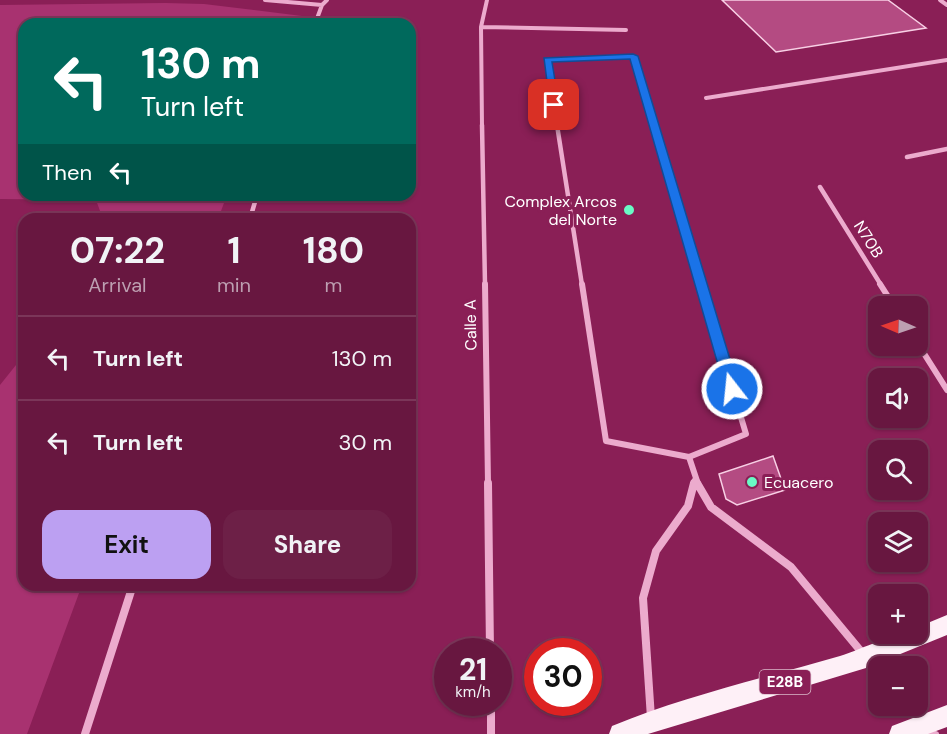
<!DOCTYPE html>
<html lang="en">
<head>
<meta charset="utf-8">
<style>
	body { margin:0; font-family:"DM Sans",sans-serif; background:#6d2047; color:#f1f3f6; height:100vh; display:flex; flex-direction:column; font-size:22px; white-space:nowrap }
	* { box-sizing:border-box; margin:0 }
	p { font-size:20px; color:#bd9fb1 }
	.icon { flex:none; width:33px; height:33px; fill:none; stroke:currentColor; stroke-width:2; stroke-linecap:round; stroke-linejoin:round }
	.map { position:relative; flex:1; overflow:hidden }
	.sheet { position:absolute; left:18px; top:213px; width:398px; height:378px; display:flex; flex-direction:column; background:#681740; border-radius:18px; box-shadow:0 2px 4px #0004,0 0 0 2px #7b3659 }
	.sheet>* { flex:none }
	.banner { position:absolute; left:18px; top:18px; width:398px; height:183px; border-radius:18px; box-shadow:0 2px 4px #0004,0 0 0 2px #7b3659; background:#00695c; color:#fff; overflow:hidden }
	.needle { width:39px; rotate:272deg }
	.controls { position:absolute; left:868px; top:296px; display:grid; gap:12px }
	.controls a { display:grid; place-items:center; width:60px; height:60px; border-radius:12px; background:#681740; box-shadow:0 2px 4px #0004,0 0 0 2px #7b3659; font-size:30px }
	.speed { position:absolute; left:434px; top:638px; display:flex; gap:12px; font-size:30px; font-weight:700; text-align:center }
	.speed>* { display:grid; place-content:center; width:78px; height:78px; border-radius:50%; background:#681740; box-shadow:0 2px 4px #0004,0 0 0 2px #7b3659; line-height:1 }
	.speed small { font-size:15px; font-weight:400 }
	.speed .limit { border:9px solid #d22; background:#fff; color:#111 }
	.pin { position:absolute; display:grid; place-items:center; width:51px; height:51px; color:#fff; margin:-26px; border-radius:12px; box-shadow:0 3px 9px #0006 }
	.me { position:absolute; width:66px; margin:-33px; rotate:344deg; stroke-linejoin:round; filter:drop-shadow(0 0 4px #0008) }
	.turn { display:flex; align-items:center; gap:21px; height:126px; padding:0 24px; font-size:27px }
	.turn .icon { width:78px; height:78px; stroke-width:2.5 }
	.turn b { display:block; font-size:42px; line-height:51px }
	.then { display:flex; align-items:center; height:57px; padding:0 24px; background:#0003; gap:12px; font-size:22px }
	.eta { display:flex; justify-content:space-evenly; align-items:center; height:102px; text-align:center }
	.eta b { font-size:36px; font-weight:700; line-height:42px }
	.primary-button { display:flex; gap:12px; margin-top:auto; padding:12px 24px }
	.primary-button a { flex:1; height:69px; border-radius:18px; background:#bca0f2; color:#111; font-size:24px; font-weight:700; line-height:69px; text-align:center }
	.primary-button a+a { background:#6d2047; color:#f1f3f6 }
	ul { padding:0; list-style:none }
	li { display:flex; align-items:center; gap:18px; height:84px; padding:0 24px; border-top:2px solid #7b3659 }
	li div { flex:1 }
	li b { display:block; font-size:22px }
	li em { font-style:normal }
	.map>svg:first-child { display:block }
	.green { fill:#a83270 }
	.building { fill:#b44b82; stroke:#f8d0e5; stroke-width:1.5 }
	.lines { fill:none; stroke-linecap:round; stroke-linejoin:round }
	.service { stroke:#ecabcd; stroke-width:6 }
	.minor-far3 { stroke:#ecabcd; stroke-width:4 }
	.minor-far2 { stroke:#ecabcd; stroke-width:4.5 }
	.minor-far1 { stroke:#ecabcd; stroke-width:6 }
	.minor { stroke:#ecabcd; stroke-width:8 }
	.primary { fill:#fef0f7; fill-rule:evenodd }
	.route { fill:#1a73e8; stroke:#114b97; stroke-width:1.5 }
	.poi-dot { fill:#6afac5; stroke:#8a1f56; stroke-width:2 }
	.labels { text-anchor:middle; stroke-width:6; stroke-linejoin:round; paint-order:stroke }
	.shield { fill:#8a1f56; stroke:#dcbccc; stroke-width:1.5 }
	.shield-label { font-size:15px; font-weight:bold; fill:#fff }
	.poi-label { font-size:16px; fill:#fff; stroke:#8a1f56; text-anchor:end }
	.street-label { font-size:16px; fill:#fff; stroke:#8a1f56 }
</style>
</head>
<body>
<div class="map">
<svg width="947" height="734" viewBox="0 0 947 734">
	<rect width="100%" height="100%" fill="#8a1f56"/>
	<path class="green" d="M165,3L204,4L302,16L298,24H24V195H227L218,219H103L96,200L0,199V5Z
		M24,355V585H82L27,734H0V385Z"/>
	<path class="building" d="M722,0H888L926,28L776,52Z
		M773,456L785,490L737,505L726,499L719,474Z"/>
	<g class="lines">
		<path class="service" d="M926,731L936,734"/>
		<path class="minor-far3" d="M265,0L322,5
			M940,0L947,5
			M315,24L322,5L327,0
			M481,27L626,30
			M706,98L947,60
			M482,127L481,27L487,0
			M557,127L547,60L633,56L654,127"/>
		<path class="minor-far2" d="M482,125L485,285
			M557,125L582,285
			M654,125L702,285
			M907,157L947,149
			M820,187L881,285
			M250,219L257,195"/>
		<path class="minor-far1" d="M485,284L488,484
			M582,284L606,441L689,457L746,434L701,284
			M880,284L894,306
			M918,344L947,390
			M689,457L698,484
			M694,484L695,480"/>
		<path class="minor" d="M488,483L490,651
			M697,483L711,507L791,567L864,655
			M491,702V734
			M651,718L643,598L656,551L688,506L694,483
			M85,734L133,585"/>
		<path class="primary" d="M947,615V635L866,668L648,734H609L612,726C685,696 764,678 840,656C865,648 892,633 918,633V627Z
			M947,705V727L928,734H889L892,726Z"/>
	</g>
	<path class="route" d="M633,54L638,56L739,389L737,394L732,395L727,394L725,389L630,59L552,62L559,105L554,107L550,105L544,58Z"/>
	<g class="poi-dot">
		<circle cx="629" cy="210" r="6"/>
		<circle cx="752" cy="482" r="6"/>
	</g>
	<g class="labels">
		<rect class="shield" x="759.5" y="670" width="51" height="24" rx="4.5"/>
		<g class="shield-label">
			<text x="785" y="687">E28B</text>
		</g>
		<g class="poi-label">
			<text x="617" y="207">Complex Arcos<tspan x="617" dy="18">del Norte</tspan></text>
			<text x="764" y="488" text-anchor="start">Ecuacero</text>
		</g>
		<g class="street-label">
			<text transform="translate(869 239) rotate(58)" y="6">N70B</text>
			<text transform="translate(470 325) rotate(-91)" y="6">Calle A</text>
		</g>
	</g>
</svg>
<div class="controls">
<a><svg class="needle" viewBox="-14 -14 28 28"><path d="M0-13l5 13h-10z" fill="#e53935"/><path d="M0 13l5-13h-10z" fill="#bd9fb1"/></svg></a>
<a><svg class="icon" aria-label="sound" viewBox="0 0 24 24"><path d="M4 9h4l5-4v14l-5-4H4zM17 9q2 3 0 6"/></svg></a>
<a><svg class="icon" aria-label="search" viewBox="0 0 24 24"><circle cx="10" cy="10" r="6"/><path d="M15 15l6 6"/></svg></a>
<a><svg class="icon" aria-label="layers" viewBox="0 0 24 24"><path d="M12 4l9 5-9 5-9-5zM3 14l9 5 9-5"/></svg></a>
<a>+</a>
<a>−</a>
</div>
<div class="speed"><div>21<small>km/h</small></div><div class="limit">30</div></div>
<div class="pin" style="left:554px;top:105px;background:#d93025"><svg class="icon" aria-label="arrive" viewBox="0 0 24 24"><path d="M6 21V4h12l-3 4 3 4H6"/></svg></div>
<svg class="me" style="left:732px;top:389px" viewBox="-20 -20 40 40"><circle r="17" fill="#1a73e8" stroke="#fff" stroke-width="3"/><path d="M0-11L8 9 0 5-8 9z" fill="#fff"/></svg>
<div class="banner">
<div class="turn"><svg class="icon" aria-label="left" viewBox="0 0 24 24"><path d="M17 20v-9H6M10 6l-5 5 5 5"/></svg><div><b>130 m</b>Turn left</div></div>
<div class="then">Then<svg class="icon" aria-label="left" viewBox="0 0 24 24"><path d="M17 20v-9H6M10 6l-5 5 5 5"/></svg></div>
</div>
<section class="sheet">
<div class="eta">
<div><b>07:22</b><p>Arrival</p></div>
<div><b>1</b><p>min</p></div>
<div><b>180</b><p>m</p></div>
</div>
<ul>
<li><svg class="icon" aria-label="left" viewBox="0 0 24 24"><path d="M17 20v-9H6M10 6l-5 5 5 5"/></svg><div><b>Turn left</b></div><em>130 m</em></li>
<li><svg class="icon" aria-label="left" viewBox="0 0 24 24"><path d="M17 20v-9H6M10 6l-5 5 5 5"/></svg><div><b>Turn left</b></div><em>30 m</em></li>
</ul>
<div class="primary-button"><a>Exit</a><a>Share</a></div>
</section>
</div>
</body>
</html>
